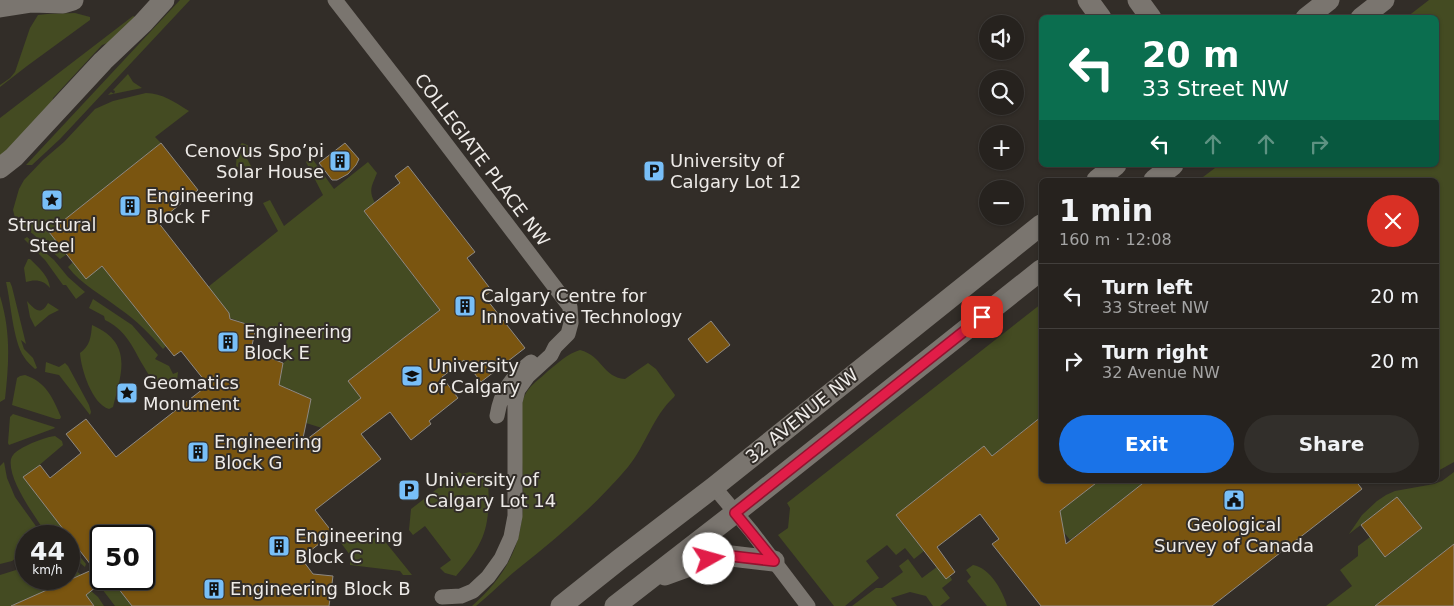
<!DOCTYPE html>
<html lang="en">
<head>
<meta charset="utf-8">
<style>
	body { margin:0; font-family:"DejaVu Sans",sans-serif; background:#322f2b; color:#f1f3f6; height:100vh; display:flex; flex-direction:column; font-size:19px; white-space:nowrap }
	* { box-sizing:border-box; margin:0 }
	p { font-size:16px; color:#a4a4a4 }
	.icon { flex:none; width:28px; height:28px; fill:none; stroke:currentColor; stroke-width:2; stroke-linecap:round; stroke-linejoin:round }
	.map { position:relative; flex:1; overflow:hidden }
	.details { position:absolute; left:1039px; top:178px; width:400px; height:305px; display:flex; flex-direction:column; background:#26221e; border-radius:8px; box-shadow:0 1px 4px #0004,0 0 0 1px #423f3c }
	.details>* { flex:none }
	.top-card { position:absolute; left:1039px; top:15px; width:400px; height:152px; border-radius:8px; box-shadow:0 1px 4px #0004,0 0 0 1px #423f3c; background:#0b6e4f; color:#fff; overflow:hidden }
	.buttons { position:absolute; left:979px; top:15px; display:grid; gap:10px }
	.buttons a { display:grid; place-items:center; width:45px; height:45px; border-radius:50%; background:#26221e; box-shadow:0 1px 4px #0004,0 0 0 1px #423f3c; font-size:25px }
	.speed { position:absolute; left:15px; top:525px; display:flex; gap:10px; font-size:25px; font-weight:700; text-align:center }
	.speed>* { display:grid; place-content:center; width:65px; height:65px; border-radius:50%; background:#26221e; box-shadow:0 1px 4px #0004,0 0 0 1px #423f3c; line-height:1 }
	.speed small { font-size:12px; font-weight:400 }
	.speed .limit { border:2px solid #111; border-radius:8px; background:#fff; color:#111 }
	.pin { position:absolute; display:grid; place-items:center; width:42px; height:42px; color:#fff; margin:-21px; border-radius:10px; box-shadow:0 2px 8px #0006 }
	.me { position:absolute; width:55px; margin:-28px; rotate:83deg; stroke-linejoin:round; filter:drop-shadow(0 0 4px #0008) }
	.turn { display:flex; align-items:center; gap:18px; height:105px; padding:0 20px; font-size:22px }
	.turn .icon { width:65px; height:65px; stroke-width:2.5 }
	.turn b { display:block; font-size:35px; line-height:42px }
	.lanes { display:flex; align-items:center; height:48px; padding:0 20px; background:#0003; justify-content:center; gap:25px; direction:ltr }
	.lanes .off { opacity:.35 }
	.round { display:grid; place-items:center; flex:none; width:52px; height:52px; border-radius:26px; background:#322f2b }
	.headline { display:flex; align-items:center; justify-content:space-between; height:85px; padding:0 20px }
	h1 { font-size:30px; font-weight:700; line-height:38px }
	.action { display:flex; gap:10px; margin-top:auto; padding:10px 20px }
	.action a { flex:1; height:58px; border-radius:30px; background:#1a73e8; color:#fff; font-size:20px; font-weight:700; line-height:58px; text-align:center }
	.action a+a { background:#322f2b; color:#f1f3f6 }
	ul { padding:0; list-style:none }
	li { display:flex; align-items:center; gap:15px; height:65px; padding:0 20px; border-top:1px solid #423f3c }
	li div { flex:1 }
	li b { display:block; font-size:19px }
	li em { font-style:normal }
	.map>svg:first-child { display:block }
	.green { fill:#444b22 }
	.building { fill:#7a5510; stroke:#8e8983 }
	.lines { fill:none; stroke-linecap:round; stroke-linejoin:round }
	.street { stroke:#7a756f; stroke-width:15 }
	.secondary { stroke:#7a756f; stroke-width:21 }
	.route-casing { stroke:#92132f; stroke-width:12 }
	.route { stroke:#e11d48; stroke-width:9 }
	.labels { text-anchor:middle; stroke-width:4; stroke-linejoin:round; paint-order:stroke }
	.poi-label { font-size:18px; fill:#eeebe8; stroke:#322d28; text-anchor:start }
	.street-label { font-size:18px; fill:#eeebe8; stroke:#322d28 }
</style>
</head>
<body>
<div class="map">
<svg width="1454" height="606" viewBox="0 0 1454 606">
	<rect width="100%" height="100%" fill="#322d28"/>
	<path class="green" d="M180,0H190L60,139L32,165H26Z
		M1429,0H1454V462L1436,472V180H1199L1219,165H1436V18L1407,17Z
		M75,13L90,17V20L27,66L0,87V85L10,78L15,72L30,28L38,15L47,14Z
		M133,16L135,17L113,41L102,45L53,98L52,103L0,158V118Z
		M128,74L133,82L142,88L108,95L111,92L114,94L115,91L113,90Z
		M146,93C162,93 176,103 189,111L155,137L161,143L49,232L67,254L60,259L33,234L16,222L13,210L19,189L24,180L43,160L64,142L95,109L113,101Z
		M242,143L245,144L257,150L256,152L246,157L256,175L251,178L244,165L239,168L236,166L237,148Z
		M311,157L334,189L368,162L377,173C372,186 368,190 375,203L364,211L440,310L348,381L373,413L322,428L306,423L311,399L285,387H279L283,363L286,361L284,357L287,337L258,325L256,327L230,318L229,313L208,287L278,231L263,203L270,200L284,226L323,195L306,162Z
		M27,237L54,260L68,277L85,292L76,299L66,285H63L45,260L24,239Z
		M28,259H30C38,267 49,276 50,288C44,280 35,279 26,282L24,268Z
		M73,262L86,278L102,266L166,346L163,349C150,334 136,320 120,309C102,295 82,285 68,267Z
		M6,282H10L12,287L26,344L21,340L24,349L33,358L37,368L35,369C31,365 27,362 24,357C13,341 11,303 6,282Z
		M0,296C11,332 9,363 5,399L0,402Z
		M93,299L132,325L158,355L155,359L169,366L173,374L178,372L177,381L158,385C151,380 146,370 141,362C132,345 124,329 105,320L104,316L89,308Z
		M27,301C35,310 41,316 48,303L59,310L49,315L35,327L30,317Z
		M1041,304V417L994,454L995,457L896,515L924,551L914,559L905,548L896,555L887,545L866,561L879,578L845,606H834L778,535L788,528L790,508L787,503Z
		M92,325C133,343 122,372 113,407L109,409C92,404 81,369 80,353C90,346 91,337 92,325Z
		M580,350C603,356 602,377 625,379L648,363L656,369L675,395L674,397C653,416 646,445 628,467C596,505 558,537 519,568C504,580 491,594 476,606H472C495,586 514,561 520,530C526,501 522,471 521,442C521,426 518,407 526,393C531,384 541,378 548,371C558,363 567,354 580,350Z
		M46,362L59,367L65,363L68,366L89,405L91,412L90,415L59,375L45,372Z
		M25,375C46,382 53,398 61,417L60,419H56L12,405L17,378L20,376Z
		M13,414L54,427L55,428L9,445L8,443L10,417Z
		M55,436L62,441L63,445L24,478L69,536H48C37,519 7,480 11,459C13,451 26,446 32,443C40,440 47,437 55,436Z
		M4,462L7,478L15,497L43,536H26V551L12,561L0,564V466Z
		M459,472L462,474L470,472L488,477C490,524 488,540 456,576L445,573L440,568L451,560L425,526L413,535L409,530L411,509Z
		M1454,472V544L1375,606H1326L1352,586L1340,570L1358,556V546L1370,537L1386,557L1422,528L1397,497L1349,534L1362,515L1377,501L1386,495L1395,491L1434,484L1442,481Z
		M1100,480H1147L1070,540L1055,521L1059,512Z
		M379,534L412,575H403L400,571L350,565V555L341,543L352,535L356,540L368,542Z
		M69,536L81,552L78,554L86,564L85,567L69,554Z
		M908,559L922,578L945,561L955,572L950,576L952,580L942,588L950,598L940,606H933L926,596L910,592L891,598L897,606H852L876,588H882L903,572L899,566Z
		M26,561V579H69V564L81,575L12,606H0V575L16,570Z
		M973,565C990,568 1003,591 1007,606H987L967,581L971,577L966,570Z
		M108,579H111L132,606H115L99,585Z
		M91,591L98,597L104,606H94L85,595Z"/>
	<path class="building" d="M161,143L198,190L158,222L229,313L230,319L256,327L251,350L283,363L279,385L311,399L302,443L361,398L348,381L440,310L364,211L400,183L395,176L408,166L475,252L467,258L492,291L484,296L525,348L481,382L464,360L442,377L458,398L429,421L431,424L411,440L390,412L361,434L381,459L315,510L333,533L301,558L313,574L333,576L329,606H132L111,579H144V536H101V583L86,595L94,606H11L94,569L23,477L40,465L50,478L81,453L66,434L86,419L116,457L208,385L181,351L174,356L102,266L86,279L49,232Z
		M345,143L359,159L356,165L348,174L337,180H332L319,163Z
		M711,321L730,345L707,363L688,339Z
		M1041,417V480H1100L1060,511L1066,544L1147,480H1355L1362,489L1212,606H1041L992,544L999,539L980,514L937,547L955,572L946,579L896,515L984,446L992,456Z
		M1397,497L1422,528L1385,557L1361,525Z
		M1454,544V606H1375Z"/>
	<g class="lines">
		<path class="street" d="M335,0L408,94L570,307L571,323L568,334L555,347L551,355L528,376L518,390L515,402V516L511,537L501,559L488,577L473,591L461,596L442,597
			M497,416C501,391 512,377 531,362
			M714,487L751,531L808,606"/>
		<path class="secondary" d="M1088,0L1101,18
			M1138,0L1151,18
			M0,7L32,2L63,3L73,0
			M1306,18L1329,0
			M1361,18L1384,0
			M0,168L14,157L103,61L143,23L164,0
			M1097,180L1116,165
			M1154,180L1173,165
			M665,575L709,559L731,556L774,561
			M561,606L620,559L714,487L1041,225
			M615,606L735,513L1041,270"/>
	</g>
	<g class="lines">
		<g class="route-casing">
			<path id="route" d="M709,559L731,556L774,561L735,513L982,317"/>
		</g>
		<use href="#route" class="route"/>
	</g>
	<defs>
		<g id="building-square" transform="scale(1.125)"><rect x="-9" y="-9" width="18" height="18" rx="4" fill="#78bff8" stroke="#322d28"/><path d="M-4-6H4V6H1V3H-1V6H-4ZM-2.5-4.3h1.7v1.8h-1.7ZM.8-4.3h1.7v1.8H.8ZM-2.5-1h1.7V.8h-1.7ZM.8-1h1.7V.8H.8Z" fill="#111"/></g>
		<g id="parking-square" transform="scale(1.125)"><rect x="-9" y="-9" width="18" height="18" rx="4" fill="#78bff8" stroke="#322d28"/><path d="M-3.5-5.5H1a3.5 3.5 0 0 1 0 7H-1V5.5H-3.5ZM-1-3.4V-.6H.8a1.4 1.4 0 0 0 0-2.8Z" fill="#111"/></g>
		<g id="sight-square" transform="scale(1.125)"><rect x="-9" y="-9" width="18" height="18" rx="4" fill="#78bff8" stroke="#322d28"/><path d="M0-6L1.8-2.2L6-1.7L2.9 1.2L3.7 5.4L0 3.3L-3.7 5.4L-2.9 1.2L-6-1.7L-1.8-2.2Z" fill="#111"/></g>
		<g id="university-square" transform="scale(1.125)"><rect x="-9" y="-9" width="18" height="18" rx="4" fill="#78bff8" stroke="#322d28"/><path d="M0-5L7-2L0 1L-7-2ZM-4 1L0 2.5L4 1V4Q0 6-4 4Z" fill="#111"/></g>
		<g id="civic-square" transform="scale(1.125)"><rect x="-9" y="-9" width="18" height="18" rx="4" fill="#78bff8" stroke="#322d28"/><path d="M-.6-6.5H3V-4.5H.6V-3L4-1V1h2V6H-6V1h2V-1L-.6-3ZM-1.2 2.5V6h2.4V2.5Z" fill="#111"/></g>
	</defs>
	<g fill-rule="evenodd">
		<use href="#building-square" x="340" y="161"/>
		<use href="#parking-square" x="654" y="171"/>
		<use href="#sight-square" x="52" y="200"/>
		<use href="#building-square" x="130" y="206"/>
		<use href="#building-square" x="465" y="306"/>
		<use href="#building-square" x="228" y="342"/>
		<use href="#university-square" x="412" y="376"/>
		<use href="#sight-square" x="127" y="393"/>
		<use href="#building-square" x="198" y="452"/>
		<use href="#parking-square" x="409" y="490"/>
		<use href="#civic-square" x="1234" y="500"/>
		<use href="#building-square" x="279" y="546"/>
		<use href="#building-square" x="214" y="589"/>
	</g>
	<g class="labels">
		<g class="poi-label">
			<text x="324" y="157" text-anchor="end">Cenovus Spo’pi<tspan x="324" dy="21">Solar House</tspan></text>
			<text x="670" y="167">University of<tspan x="670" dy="21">Calgary Lot 12</tspan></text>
			<text x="146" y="202">Engineering<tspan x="146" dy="21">Block F</tspan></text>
			<text x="52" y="231" text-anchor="middle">Structural<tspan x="52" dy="21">Steel</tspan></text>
			<text x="481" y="302">Calgary Centre for<tspan x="481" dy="21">Innovative Technology</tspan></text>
			<text x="244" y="338">Engineering<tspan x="244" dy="21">Block E</tspan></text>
			<text x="428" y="372">University<tspan x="428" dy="21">of Calgary</tspan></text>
			<text x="143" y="389">Geomatics<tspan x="143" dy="21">Monument</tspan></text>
			<text x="214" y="448">Engineering<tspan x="214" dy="21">Block G</tspan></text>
			<text x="425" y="486">University of<tspan x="425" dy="21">Calgary Lot 14</tspan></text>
			<text x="1234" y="531" text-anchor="middle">Geological<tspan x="1234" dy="21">Survey of Canada</tspan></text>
			<text x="295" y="542">Engineering<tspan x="295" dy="21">Block C</tspan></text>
			<text x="230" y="595">Engineering Block B</text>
		</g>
		<g class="street-label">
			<text transform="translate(482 160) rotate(53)" y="6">COLLEGIATE PLACE NW</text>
			<text transform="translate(802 416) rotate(-39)" y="6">32 AVENUE NW</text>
		</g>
	</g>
</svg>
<div class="buttons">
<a><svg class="icon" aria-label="sound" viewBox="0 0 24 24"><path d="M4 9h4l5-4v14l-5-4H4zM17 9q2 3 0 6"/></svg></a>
<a><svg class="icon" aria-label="search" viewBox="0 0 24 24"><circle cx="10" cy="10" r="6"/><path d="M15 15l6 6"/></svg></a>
<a>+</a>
<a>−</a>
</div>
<div class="speed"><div>44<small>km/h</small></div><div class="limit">50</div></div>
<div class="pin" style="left:982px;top:317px;background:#d93025"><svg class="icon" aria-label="arrive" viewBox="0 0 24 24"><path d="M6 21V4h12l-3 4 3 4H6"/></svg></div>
<svg class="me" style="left:709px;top:559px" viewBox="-20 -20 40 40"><circle r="19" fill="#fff"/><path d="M0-13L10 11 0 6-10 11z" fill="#e11d48"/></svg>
<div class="top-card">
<div class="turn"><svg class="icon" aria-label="left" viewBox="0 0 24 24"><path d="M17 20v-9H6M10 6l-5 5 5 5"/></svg><div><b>20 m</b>33 Street NW</div></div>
<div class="lanes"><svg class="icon" aria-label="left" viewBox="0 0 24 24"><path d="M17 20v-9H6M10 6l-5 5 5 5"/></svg><svg class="icon off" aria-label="ahead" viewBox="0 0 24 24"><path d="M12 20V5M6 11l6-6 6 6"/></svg><svg class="icon off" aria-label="ahead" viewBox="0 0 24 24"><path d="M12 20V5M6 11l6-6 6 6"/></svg><svg class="icon off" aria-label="right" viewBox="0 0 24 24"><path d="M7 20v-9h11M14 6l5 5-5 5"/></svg></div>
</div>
<section class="details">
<div class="headline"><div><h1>1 min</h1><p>160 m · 12:08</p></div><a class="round" style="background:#d93025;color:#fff"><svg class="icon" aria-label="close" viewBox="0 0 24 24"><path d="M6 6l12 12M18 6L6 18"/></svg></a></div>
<ul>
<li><svg class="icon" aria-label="left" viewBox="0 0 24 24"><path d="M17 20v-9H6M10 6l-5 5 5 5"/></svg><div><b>Turn left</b><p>33 Street NW</p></div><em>20 m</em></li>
<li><svg class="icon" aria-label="right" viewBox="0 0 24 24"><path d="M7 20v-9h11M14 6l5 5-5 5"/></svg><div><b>Turn right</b><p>32 Avenue NW</p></div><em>20 m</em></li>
</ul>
<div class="action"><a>Exit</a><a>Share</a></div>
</section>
</div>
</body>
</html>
